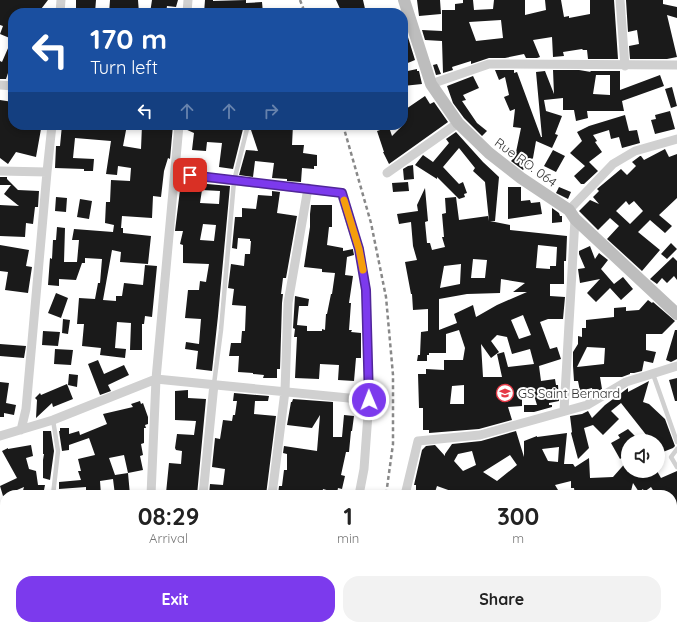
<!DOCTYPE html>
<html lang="en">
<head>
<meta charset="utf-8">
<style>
	body { margin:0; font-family:Quicksand,sans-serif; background:#f2f2f2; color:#222; height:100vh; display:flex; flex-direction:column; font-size:15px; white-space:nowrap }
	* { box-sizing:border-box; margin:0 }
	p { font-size:13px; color:#767676 }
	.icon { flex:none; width:22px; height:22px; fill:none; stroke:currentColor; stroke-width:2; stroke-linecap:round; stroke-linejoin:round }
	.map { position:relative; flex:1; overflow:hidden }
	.panel { position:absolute; left:0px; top:490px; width:677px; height:140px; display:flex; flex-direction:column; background:#fff; border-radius:16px 16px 0 0; box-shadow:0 2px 6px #0003 }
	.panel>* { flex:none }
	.hud { position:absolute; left:8px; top:8px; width:400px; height:122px; border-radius:16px; box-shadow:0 2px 6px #0003; background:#1a4fa0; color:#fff; overflow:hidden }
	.fabs { position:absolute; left:621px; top:434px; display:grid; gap:8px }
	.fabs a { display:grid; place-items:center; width:44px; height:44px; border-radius:50%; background:#fff; box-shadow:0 2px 6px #0003; font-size:20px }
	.pin { position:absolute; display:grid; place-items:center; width:34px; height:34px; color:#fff; margin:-17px; border-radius:8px; box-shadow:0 2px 6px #0006 }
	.me { position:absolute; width:44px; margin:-22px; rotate:359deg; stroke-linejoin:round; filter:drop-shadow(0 0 3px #0008) }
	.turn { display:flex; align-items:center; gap:14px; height:84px; padding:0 16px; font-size:18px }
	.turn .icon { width:52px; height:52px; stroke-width:2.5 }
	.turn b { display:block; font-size:28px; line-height:34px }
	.lanes { display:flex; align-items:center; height:38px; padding:0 16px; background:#0003; justify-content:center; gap:20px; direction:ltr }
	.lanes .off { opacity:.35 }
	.eta { display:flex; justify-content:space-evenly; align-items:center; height:68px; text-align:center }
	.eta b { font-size:24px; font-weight:700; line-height:28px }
	.primary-button { display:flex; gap:8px; margin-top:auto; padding:8px 16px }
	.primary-button a { flex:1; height:46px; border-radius:16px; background:#7c3aed; color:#fff; font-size:16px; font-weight:700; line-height:46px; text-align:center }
	.primary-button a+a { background:#f2f2f2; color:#222 }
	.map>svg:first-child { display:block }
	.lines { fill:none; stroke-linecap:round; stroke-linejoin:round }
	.stream { stroke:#cfe2ee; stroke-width:2.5 }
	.building { fill:#1a1a1a; fill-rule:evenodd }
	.lane { stroke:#d0d0d0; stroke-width:4.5 }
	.street { stroke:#d0d0d0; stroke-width:9 }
	.secondary { stroke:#bdbdbd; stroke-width:12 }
	.rail { stroke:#888; stroke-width:2.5; stroke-dasharray:4 3; stroke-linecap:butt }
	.route-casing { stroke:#51269a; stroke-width:10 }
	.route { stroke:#7c3aed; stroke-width:7 }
	.slow { stroke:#f59e0b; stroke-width:7 }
	.labels { text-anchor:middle; stroke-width:4; stroke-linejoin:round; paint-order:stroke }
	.street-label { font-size:13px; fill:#333; stroke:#fff }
	.poi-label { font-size:13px; fill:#333; stroke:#fff; text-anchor:start }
</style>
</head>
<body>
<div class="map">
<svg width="677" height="630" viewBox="0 0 677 630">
	<rect width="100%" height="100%" fill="#fff"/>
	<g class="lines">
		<path class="stream" d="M0,535L5,536"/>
	</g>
	<path class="building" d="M0,0H48L38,13H13V65L11,64L6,79H0V61L2,62L12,39L0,34L3,26L0,25Z
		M76,0H96L95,13H76Z
		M110,0H138L139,13H109Z
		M152,0H178L176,7L167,6L166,13H150Z
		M205,0H213V1L246,0V3L262,2L263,13H204Z
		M336,0H363L366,13H342Z
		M417,0H440L441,14L419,16Z
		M463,0H473L474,10L493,9L494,0H525V15L546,10L545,0H561L564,17L569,16V18L590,14V0H614L618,59H588L587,50H583L582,49L563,52L564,56L553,57L552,37L533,40L540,57L537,58H526L524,54L505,58H489L471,64V61L452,67L453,70L443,73L442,41L425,40L422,30L442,31V10H455V4L463,3ZM501,20L503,38L476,41L469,22Z
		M626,0H663V4L677,7V18L667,15L677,57L667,59H630L629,46L639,44L637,30L628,32Z
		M403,21L415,60L403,65Z
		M437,64L441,74L436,75L433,65Z
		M417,69V71H419L422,84L403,86V72Z
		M495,70H514V73L517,72L541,137H542L536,72L545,71L554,94L553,70H579L591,72L590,71H620V90L660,75L664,86L622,101L624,111H587L588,118L576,121L574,110H563V98L544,100L546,111L562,116L555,134L558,135L552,148L536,141L533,158L523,170L511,161L515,157L521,128L513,127L515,109L510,111L504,97L509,95L505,77L499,80ZM596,75H610V95L593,94Z
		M473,76L479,88L463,95L466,100L462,101L477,123L487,131L482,136L464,118L453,103L447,86Z
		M672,87L677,106L671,108L665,89Z
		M425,96L430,104L434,102L448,122L389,164L383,152H384L377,131L389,127L392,136L403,125L407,119L403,115V111Z
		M0,100L13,102V125H32V127L41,129L36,157L16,152L8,164L0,158Z
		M670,111L675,129L655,134L651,120L656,119L655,115Z
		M625,115L629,131L637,130L640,143L622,148L619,137L611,139L609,130L593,135L597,141L595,142L602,152L589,162L598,171L584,184H581L574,176L585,166L570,153L582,141L577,132L589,126Z
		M62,125H127L123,146L141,149L142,125H173L170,159L168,158L164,171L161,197L153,196L152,218L122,216L121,228H123V233L151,236L148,264L120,262L121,252L112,250L103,300L116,301V296H122L124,283L143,285L145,265L157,266L152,317L145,316L144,324H142V350H130L131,323L117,322L115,348L126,349L125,358L100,355L101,348L82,346L84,324H77L79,298L95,299L98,283H100L102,259L85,258V263H82L76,280L59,279V286L48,285L50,258L52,259L53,240H56L57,227L65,228L64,262H79H77L79,240H72L74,229L113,232L114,225L105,223L106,202H110L111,180L130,181L131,168L118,166L117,175L106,174L111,141L75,138L73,158L94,159L93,171H84V169L55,168L56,146H60Z
		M185,125H244L233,169L219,167L222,143L207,142L206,151L192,150L194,133L185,129Z
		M267,125H293L292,145H304L303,153L317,155V166H314V169L302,168L301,182L287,181V179L272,178L274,163L255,161L253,177L239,175L246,150L258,151L251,130Z
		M456,132L483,162L499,177L495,221H490L510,225V230L567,236L566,261H564V284H550V296L565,297L563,319H548L540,322L550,349L557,347L561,359L539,366L541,381L555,379L556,385H558L559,401L549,403V405H552V407L534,412H524V405H537L533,392L522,394V406L508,407L512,420L479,429L429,433V430H423V408H419L418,374H426V369L444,370V360H463L465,348L459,330L446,334V353H429V355H427V361H417L418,355H420L421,332L428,331V309L413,310L412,294H411L405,262L417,260L413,246L411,222L399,224L397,214L418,211L417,205L425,188L428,221L425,222L427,243H430L432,250L445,247L442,237H444L442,214L446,213L445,198L456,197L459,220L488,216L489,221L485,182L473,171L475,168L459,148L443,167L459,184L463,182L467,193L464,194L465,197L459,199L437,177V179L415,165L423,155L433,162L449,143L446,139ZM538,245L557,247L556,266H550V269L536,268ZM473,259L487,260L485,278H471ZM461,264L460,284L440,288L444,266ZM501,279L525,283L513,292H527L497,305L476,317L473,305L454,314L457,323L439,330V299L467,294L500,293ZM523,315L531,335L519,339L511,320ZM497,335L507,337L512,354L530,349L534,364L508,367L504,352L497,354L502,377H483L481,344L491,358L499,352L491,341ZM464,385V404H450L452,386Z
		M665,149L669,157L677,154V198L659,215L672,226L665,233L650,220L638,232L660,250L642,271L607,239L619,226L610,218L598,230L579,211L590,200L599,204L593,197L599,191L597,189L621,169L627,175L636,166L632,162L640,156H641L644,160ZM626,201L629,205L634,201L643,211L630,224L616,211Z
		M553,150L565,156L556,172L544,166Z
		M413,165L414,179L404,180L403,169L408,166Z
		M0,177H7V179L18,190L39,191L38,207H35L33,224L26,223L25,237L0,236V205L19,206L4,194L11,185H0Z
		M408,182L409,191L393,192L392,183Z
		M196,183L230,186L218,316L212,371L196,369L198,351L185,349L186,342L199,344L201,319L185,318L188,290H199L200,281L206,282L209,264L183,263V245L180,244L183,231H175L180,190L195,192ZM202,190L220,191L219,204L200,203ZM203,224L216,225L214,241L200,240Z
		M508,187H521V201L530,200L531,203L540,202L542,214L508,219Z
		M559,187L571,192L568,199L556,193Z
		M272,191L280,192L277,213L297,216L286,278H283L281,294H283L282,303L280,369H277V378H263L264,375L253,374V373L238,372L239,356H229L231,343H241L242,331H245L246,306L232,305L234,289L228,288L231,264L244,266L245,254H250L251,241H250V239L238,238L237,249L232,248L235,217H242V208L256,209L258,195L272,196Z
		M56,197L67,198L66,212L55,211Z
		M80,199L92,201L89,219L77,217Z
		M311,205H332V227H329L327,245L343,248V251L353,249V250L354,255L347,257L345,275L353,276L349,303H351L349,330H352L351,332L361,333V358H356L354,381L338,380L339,365L320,364L319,379L295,378L297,337H294L295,329L293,328L295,296L309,299L308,306H299L297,325L307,326V331H322V329L325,330L326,314H327L331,294H332L335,273L322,272V269L304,267L310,227V214Z
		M552,208L559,213L560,216H562V222L552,223Z
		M671,243L677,249L667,259L661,254Z
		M0,245L29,250L26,266L32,267L28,293L5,290L8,272L0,271Z
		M590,246L595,259L599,253L608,260L601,269L614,284L623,277L633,289L621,300L610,288L596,302L587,293L600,279L580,283L578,269L585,268L579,254V251Z
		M673,257L677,261V280L674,276L667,283L662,278L657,284L650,279Z
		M56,293L68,298L61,318L48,313Z
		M648,300L652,303L653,302L675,321L662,334H646V350L656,352L653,363L644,361L642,371L634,373H630V374L622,377H600L602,389L593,394L592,388L580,391L578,381H574L573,366V352L578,344V336L582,337V328H586V320L614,317V308L626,307V311L639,310ZM587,347L605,348L604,364L577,367Z
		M63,319L70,320L68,334L62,333Z
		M675,330H677V359L671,362L666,360Z
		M43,331L60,332L58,346L42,345Z
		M0,344L26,346L24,358L0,356Z
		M55,349L73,350L71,365L54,364Z
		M98,360L104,374L124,365L129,375L108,385L111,391L100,395L88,364Z
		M69,374L78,375L77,387L68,385Z
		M677,378V401H675L669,380Z
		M649,381L643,402L649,404L665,419L675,446L673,448L658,454V441H651L621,403L611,411L619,419L603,435L593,425L584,428L589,448L578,459L571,433L572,432L570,416L582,414L588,411L592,418L605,405L628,388V392Z
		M0,382L9,383L6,403L16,405L14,415L4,413V417H0Z
		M67,384L73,399L53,407L52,403L36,418L37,400L35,398L40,393L41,395Z
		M188,390V398L206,399L197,495L166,493L169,463L181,464L182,451L176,450L175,448L177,434L194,435L196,421L175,420V391Z
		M234,393L269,396L268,401H255L254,414L276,416L266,495H209L210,484L223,485L225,469L212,467L215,438L220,439L223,420L232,421L233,415H235L237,401H233Z
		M293,399L333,402V437H342L344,415L354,416L352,431H351L349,452H346L341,475L345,476L342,489L338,488L337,493L323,489L322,495H278L279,486H282L284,470H287V454L283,453L284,446L317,451L320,415L312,428L287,425L291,402H292Z
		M140,401L141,404L143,403L148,417V424L145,425L146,428H144V443L141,444L143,455L140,456L143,470L128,473L124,455L109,458L115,475L128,473L130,495H115L113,479L100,481L101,495H86V487L59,489V482L81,480L78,471H81L78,459L95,455L89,438L69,445V450L62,451L59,431H60V428H69V434L79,431L80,435L107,424L103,414L133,407L131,404Z
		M628,429L640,441H628V453L620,459L611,443L620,438L618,435Z
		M43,431H51L54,451L50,480L43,478V460L44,454H43Z
		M516,431L524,457V441L537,436V437L567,433L564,464H573L575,467L589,458L590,478L613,477L628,460V471H657L661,478L677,471V506L672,495H656L651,487L644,492L643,489L639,492L633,483L630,495L613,493H603V495H575L574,488H571V481L555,485L561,495H523L521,493L518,495H449L451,491L437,486L434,495H424L425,494L416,492V485H414L422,450L426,446L435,445L445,456V454L452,444L481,441ZM559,447L558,462L548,461L542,449ZM472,451L476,465L463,471L454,461L458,454ZM510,455L517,465L497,481L483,472Z
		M31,445L33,456L26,458L29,469L36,471L38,485H45L43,495L22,494L24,487L3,496L0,486L17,478L2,451L8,448V449Z"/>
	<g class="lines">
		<path class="lane" d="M653,374L677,442
			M214,384L221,330L234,181L248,125
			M677,449L671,457L677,467
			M53,495L58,451L53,420"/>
		<path class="street" d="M620,0L625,66
			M60,13L61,0
			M187,13L188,0
			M431,84L489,64L677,65
			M0,85L13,86
			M0,171L47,172
			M387,173L458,123
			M175,174L341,193L359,249L366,289L369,400L364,469L359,495
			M569,210L613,164L635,151L677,139
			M564,411L575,219
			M21,430L26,409L47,172L52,125
			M0,436L53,420L156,379L369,400
			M151,495L156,379L179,125
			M203,495L214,384
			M272,495L285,391L288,303L308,188
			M405,495L418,441L480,435L587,405L626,382L677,366
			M672,538L677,529
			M672,593L677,600
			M672,622L677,621
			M480,625L483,630
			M596,629H625L653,625
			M35,630L48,625
			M112,630L114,625
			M146,630V625
			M259,630L260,625
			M325,630L327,625
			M372,630L373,625"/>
		<path class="secondary" d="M404,0L431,84L458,123L489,153L521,178L569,210L575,219L677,314"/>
		<path class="rail" d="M300,0L305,13
			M343,125L371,223L386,297L393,375V444L386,495
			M359,630L360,625"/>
	</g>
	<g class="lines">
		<g class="route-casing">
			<path id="route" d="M190,175L342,193L359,249L366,290L369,400"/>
		</g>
		<use href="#route" class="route"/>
		<path class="slow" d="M344,200L359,249L363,270"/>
	</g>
	<defs>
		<g id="school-ring" transform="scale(0.9)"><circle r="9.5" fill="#fff" stroke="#e63946" stroke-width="1.5"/><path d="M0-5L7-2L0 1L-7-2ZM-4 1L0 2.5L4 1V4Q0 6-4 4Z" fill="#e63946"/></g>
	</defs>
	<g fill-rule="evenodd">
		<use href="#school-ring" x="505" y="393"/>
	</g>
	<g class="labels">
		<g class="street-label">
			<text transform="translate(526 162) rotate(36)" y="5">Rue RO. 064</text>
		</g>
		<g class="poi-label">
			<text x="518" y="398">GS Saint Bernard</text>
		</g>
	</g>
</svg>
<div class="fabs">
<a><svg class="icon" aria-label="sound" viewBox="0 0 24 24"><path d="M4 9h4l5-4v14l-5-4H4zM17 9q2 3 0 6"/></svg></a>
</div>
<div class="pin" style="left:190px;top:175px;background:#d93025"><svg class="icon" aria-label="arrive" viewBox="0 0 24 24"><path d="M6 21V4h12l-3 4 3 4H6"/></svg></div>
<svg class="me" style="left:369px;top:400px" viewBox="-20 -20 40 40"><circle r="17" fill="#7c3aed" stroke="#fff" stroke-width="3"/><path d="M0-11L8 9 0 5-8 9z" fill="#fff"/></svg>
<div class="hud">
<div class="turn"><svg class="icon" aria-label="left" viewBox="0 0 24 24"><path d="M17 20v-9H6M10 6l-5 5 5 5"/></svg><div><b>170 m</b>Turn left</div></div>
<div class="lanes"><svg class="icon" aria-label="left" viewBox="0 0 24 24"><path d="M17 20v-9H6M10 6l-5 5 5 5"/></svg><svg class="icon off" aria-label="ahead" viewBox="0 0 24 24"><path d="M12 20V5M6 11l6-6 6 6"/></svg><svg class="icon off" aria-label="ahead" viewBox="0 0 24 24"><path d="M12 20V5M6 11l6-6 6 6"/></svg><svg class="icon off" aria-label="right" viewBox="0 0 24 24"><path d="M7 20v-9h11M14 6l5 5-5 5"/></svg></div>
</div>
<section class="panel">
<div class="eta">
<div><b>08:29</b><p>Arrival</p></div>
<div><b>1</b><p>min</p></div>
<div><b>300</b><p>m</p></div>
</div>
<div class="primary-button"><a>Exit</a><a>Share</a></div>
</section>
</div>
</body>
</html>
